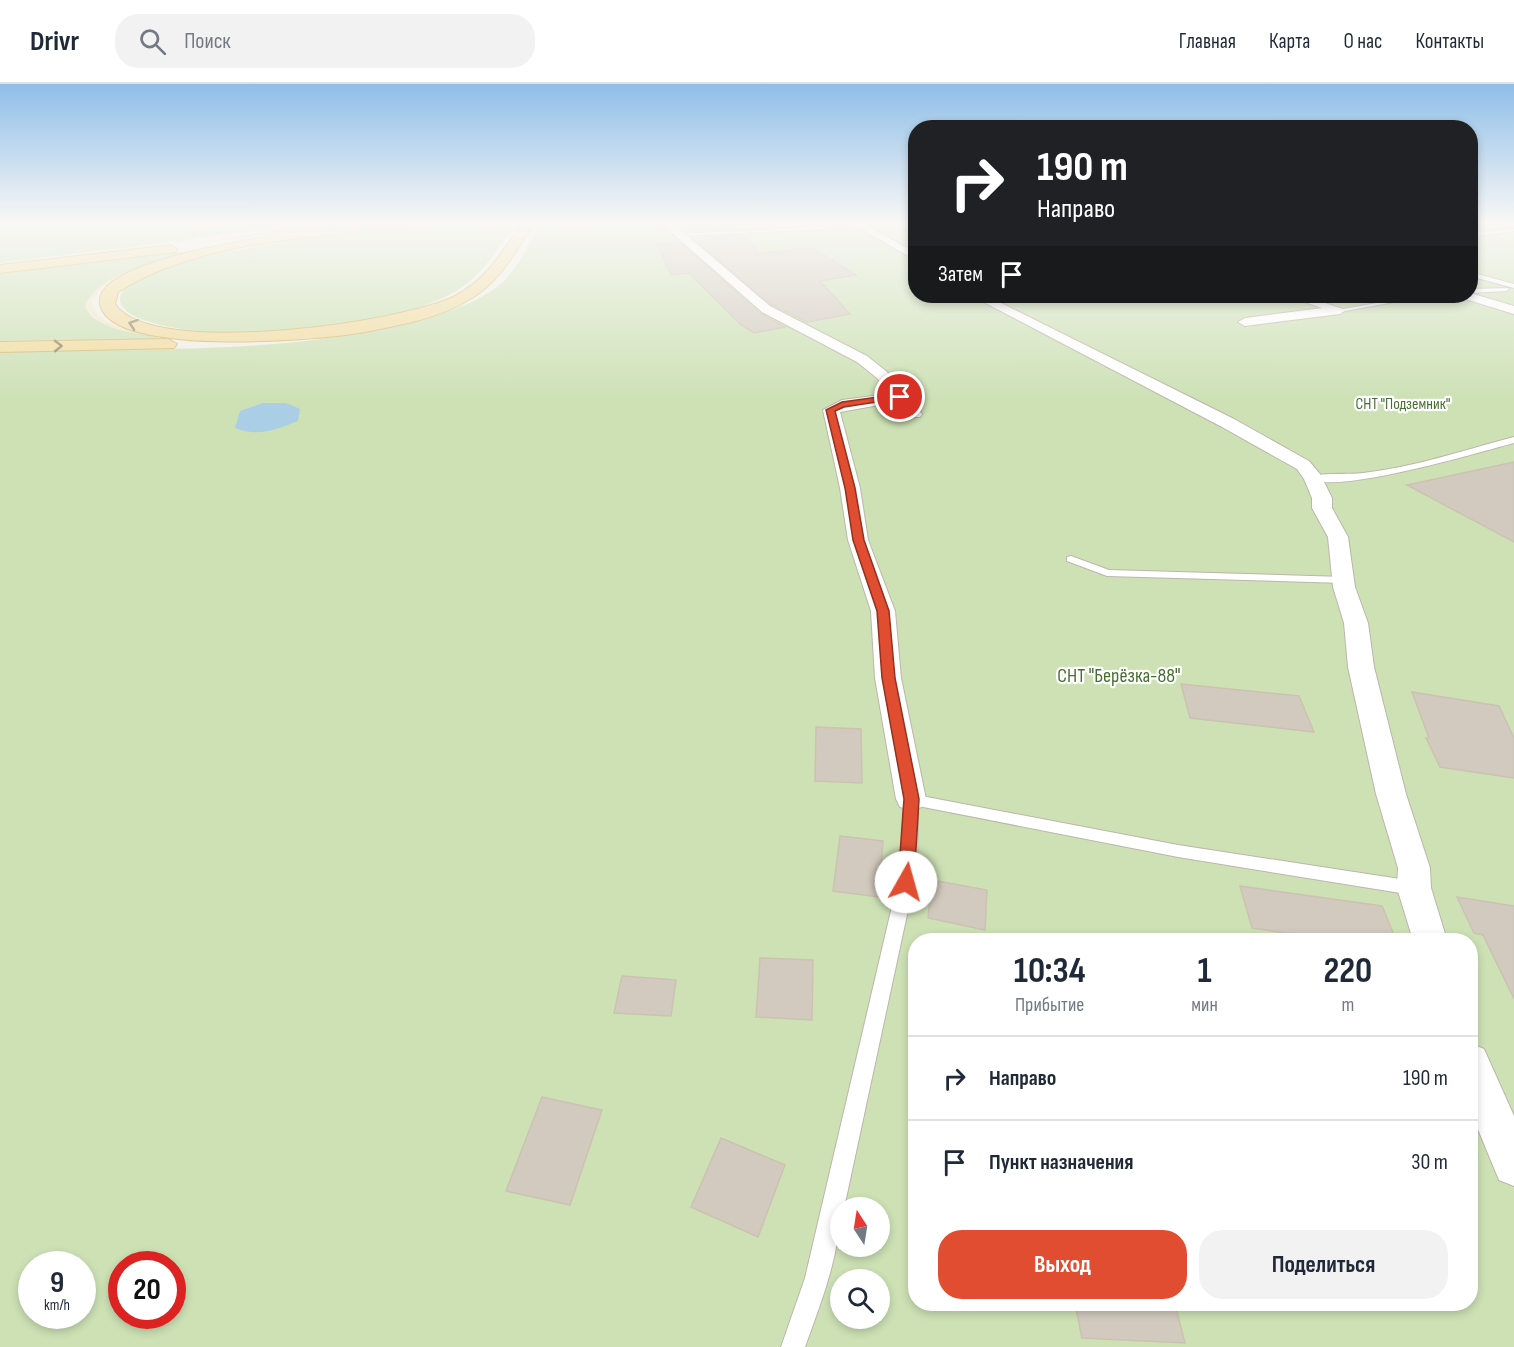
<!DOCTYPE html>
<html lang="ru">
<head>
<meta charset="utf-8">
<style>
	body { margin:0; font-family:"Sofia Sans Condensed",sans-serif; background:#f2f2f3; color:#1f2937; height:100vh; display:flex; flex-direction:column; font-size:22px; white-space:nowrap }
	* { box-sizing:border-box; margin:0 }
	p { font-size:20px; color:#747a83 }
	.icon { flex:none; width:33px; height:33px; fill:none; stroke:currentColor; stroke-width:2; stroke-linecap:round; stroke-linejoin:round }
	.map { position:relative; flex:1; overflow:hidden }
	.details { position:absolute; left:908px; top:849px; width:570px; height:378px; display:flex; flex-direction:column; background:#fff; border-radius:24px; box-shadow:0 3px 9px #0003 }
	.details>* { flex:none }
	.banner { position:absolute; left:908px; top:36px; width:570px; height:183px; border-radius:24px; box-shadow:0 3px 9px #0003; background:#202124; color:#fff; overflow:hidden }
	.needle { width:39px; rotate:348deg }
	.tools { position:absolute; left:830px; top:1113px; display:grid; gap:12px }
	.tools a { display:grid; place-items:center; width:60px; height:60px; border-radius:50%; background:#fff; box-shadow:0 3px 9px #0003; font-size:30px }
	.speed { position:absolute; left:18px; top:1167px; display:flex; gap:12px; font-size:30px; font-weight:700; text-align:center }
	.speed>* { display:grid; place-content:center; width:78px; height:78px; border-radius:50%; background:#fff; box-shadow:0 3px 9px #0003; line-height:1 }
	.speed small { font-size:15px; font-weight:400 }
	.speed .limit { border:9px solid #d22; background:#fff; color:#111 }
	.pin { position:absolute; display:grid; place-items:center; width:51px; height:51px; color:#fff; margin:-26px; border:3px solid #fff; border-radius:50%; box-shadow:0 2px 6px #0007 }
	.me { position:absolute; width:66px; margin:-33px; rotate:7deg; stroke-linejoin:round; filter:drop-shadow(0 0 4px #0008) }
	.turn { display:flex; align-items:center; gap:21px; height:126px; padding:0 30px; font-size:27px }
	.turn .icon { width:78px; height:78px; stroke-width:2.5 }
	.turn b { display:block; font-size:42px; line-height:51px }
	.then { display:flex; align-items:center; height:57px; padding:0 30px; background:#0003; gap:12px; font-size:22px }
	.eta { display:flex; justify-content:space-evenly; align-items:center; height:102px; text-align:center }
	.eta b { font-size:36px; font-weight:700; line-height:42px }
	.action { display:flex; gap:12px; margin-top:auto; padding:12px 30px }
	.action a { flex:1; height:69px; border-radius:24px; background:#e04d30; color:#fff; font-size:24px; font-weight:700; line-height:69px; text-align:center }
	.action a+a { background:#f2f2f3; color:#1f2937 }
	ul { padding:0; list-style:none }
	li { display:flex; align-items:center; gap:18px; height:84px; padding:0 30px; border-top:2px solid #e0e1e3 }
	li div { flex:1 }
	li b { display:block; font-size:22px }
	li em { font-style:normal }
	header { display:flex; align-items:center; gap:36px; box-sizing:border-box; height:84px; padding:0 30px; background:#fff; border-bottom:2px solid #e0e1e3 }
	header strong { font-size:28px }
	nav { display:flex; gap:33px; margin-inline-start:auto; font-size:21px }
	.search { width:420px; height:54px; background:#f2f2f3; display:flex; align-items:center; gap:15px; box-sizing:border-box; padding:0 21px; border-radius:24px; color:#747a83; font-size:22px }
	.map>svg:first-child { display:block }
	.green { fill:#cde1b5; fill-rule:evenodd }
	.sand { fill:#f1e9c8 }
	.water { fill:#abcee7 }
	.building { fill:#d2cabe; stroke:#ccc2b2; stroke-width:1.5 }
	.lines { fill:none; stroke-linecap:round; stroke-linejoin:round }
	.service-casing { stroke:#bcb6ab; stroke-width:2 }
	.minor-casing { stroke:#bcb6ab; stroke-width:2 }
	.primary-casing { stroke:#d5b972; stroke-width:2 }
	.service { fill:#fff; fill-rule:evenodd }
	.minor { fill:#fff; fill-rule:evenodd }
	.primary { fill:#f2dca0; fill-rule:evenodd }
	.oneway { stroke:#928666 }
	.route { fill:#e04d30; stroke:#92321f; stroke-width:1.5 }
	.labels { text-anchor:middle; stroke-width:4.5; stroke-linejoin:round; paint-order:stroke }
	.far-park-label { font-size:16px; fill:#486f32; stroke:#fff }
	.park-label { font-size:20px; fill:#486f32; stroke:#fff }
</style>
</head>
<body>
<header>
<strong>Drivr</strong>
<div class="search"><svg class="icon" aria-label="search" viewBox="0 0 24 24"><circle cx="10" cy="10" r="6"/><path d="M15 15l6 6"/></svg>Поиск</div>
<nav><a>Главная</a><a>Карта</a><a>О нас</a><a>Контакты</a></nav>
</header>
<div class="map">
<svg width="1514" height="1263" viewBox="0 0 1514 1263">
	<rect width="100%" height="100%" fill="#f2efe8"/>
	<path class="green" d="M0,139H290L179,157L0,179Z
		M318,139H364L211,157Z
		M435,139H511L482,147L515,139C498,164 482,192 456,207C391,246 212,263 141,235C133,232 119,225 120,214C123,169 393,144 435,139Z
		M541,139L584,142L573,139H915V212H1470V139H1514V1263H0V266C136,263 280,273 413,237C441,230 470,222 494,205C516,190 528,162 541,139ZM915,856H1470V1220H915ZM840,1124H879V1162H840ZM32,1180H82V1232H32ZM122,1180H172V1232H122ZM840,1196H879V1234H840Z
		M203,165C171,174 96,188 85,223L92,233L104,240L163,255L0,257V190Z"/>
	<path class="sand" d="M197,165H209C178,173 108,185 92,216C91,245 149,250 169,253L168,255L151,256L164,254C136,248 102,249 85,223C96,188 169,174 202,166L173,169Z"/>
	<path class="water" d="M263,319H286L300,325L298,337C275,346 258,353 235,344L240,327Z"/>
	<path class="building" d="M726,139H733L738,145L699,147L694,141Z
		M744,151L759,169L813,164L856,191L820,197L850,230L807,238L771,220L697,158L706,157L703,153Z
		M680,158L761,230L785,243L754,249L741,241L689,189L671,191L657,160Z
		M1514,378V458L1407,401Z
		M1181,600L1299,612L1314,648L1190,634Z
		M1412,608L1499,622L1514,654V694L1440,683L1426,654H1429Z
		M816,643L861,645L862,699L815,697Z
		M840,752L883,757L879,813L833,807Z
		M932,796L987,806L985,846L928,834Z
		M1240,802L1382,822L1396,856H1331L1252,844Z
		M1457,813L1514,822V915L1483,851L1474,849Z
		M760,874L813,876L812,936L756,933Z
		M622,892L676,896L671,932L614,929Z
		M542,1013L602,1026L570,1121L506,1107Z
		M721,1054L785,1081L758,1153L691,1123Z
		M1075,1220H1175L1185,1259L1082,1254Z"/>
	<g class="lines">
		<g class="service-casing">
			<path id="service" d="M862,141L864,143L677,152L680,150Z
				M1514,145V147L1470,153V149Z
				M1470,188L1514,200V204L1470,192Z
				M1509,204L1507,207L1470,209V205Z
				M1416,212H1427L1340,228L1337,226Z
				M1514,353V359C1480,368 1333,412 1308,394C1317,388 1351,391 1363,389C1415,383 1464,366 1514,353Z
				M1071,472L1109,486L1344,493L1350,496L1344,499L1107,492L1067,477V473Z
				M911,710L1178,761L1413,797L1419,799L1421,804L1419,809L1413,811L1178,773L918,722L917,784L844,1124H840C840,1172 821,1218 805,1263H781L805,1194L901,784L904,715L906,711Z"/>
		</g>
		<g class="minor-casing">
			<path id="minor" d="M661,139H672L770,222L867,272L887,288L922,330L920,333H908L896,318L840,328L860,404L868,456L895,527L901,594L926,715L922,723L911,726L900,723L896,715L875,594L871,527L848,456L840,404L823,326L842,316L889,310L877,294L857,278L762,228Z
				M851,139H863L915,169V176Z
				M1470,209L1514,222V230L1465,215L1463,212H1470Z
				M972,212H987L1234,335L1309,377L1320,390L1332,414V424L1348,453L1355,503L1368,539L1374,583L1406,710L1430,784L1431,804L1447,856H1413L1397,804L1398,784L1376,710L1348,583L1344,539L1333,503L1328,453L1312,424V414L1304,395L1297,385L1222,343Z
				M1287,212H1304L1346,226L1340,230L1245,242L1238,238L1245,234L1322,224Z
				M1470,959L1484,965L1514,1032V1102L1499,1096L1470,1026Z"/>
		</g>
		<g class="primary-casing">
			<path id="primary" d="M374,139H410L404,143C312,154 198,157 118,208L115,220C151,275 401,239 455,212C487,195 503,167 522,139H534C515,169 499,199 467,217C434,236 395,242 359,249C319,256 107,274 100,219C93,168 337,143 374,139Z
				M171,161L177,165L176,168L0,189V181Z
				M168,255L177,260L174,264L0,268V258Z"/>
		</g>
		<use href="#service" class="service"/>
		<use href="#minor" class="minor"/>
		<use href="#primary" class="primary"/>
	</g>
	<defs><path id="oneway-chevron" d="M-2-3.5L2.5 0L-2 3.5" fill="none" stroke-width="1.6" stroke-linecap="round" stroke-linejoin="round" transform="scale(1.5)"/></defs>
	<g class="oneway">
		<use href="#oneway-chevron" transform="translate(133 240) rotate(-161)"/>
		<use href="#oneway-chevron" transform="translate(58 262) rotate(-1)"/>
	</g>
	<linearGradient id="sky" x2="0" y2="1"><stop stop-color="#8fbee8"/><stop offset="0.44" stop-color="#f9f8f5"/><stop offset="1" stop-color="#f9f8f5" stop-opacity="0"/></linearGradient>
	<rect width="1514" height="316" fill="url(#sky)"/>
	<path class="route" d="M900,310L903,314L844,323L835,327L855,404L864,456L889,527L895,594L919,715L914,798L912,803H900L898,798L904,715L882,594L877,527L853,456L845,404L826,326L842,318Z"/>
	<g class="labels">
		<g class="far-park-label">
			<text x="1403" y="325">СНТ "Подземник"</text>
		</g>
		<g class="park-label">
			<text x="1119" y="598">СНТ "Берёзка-88"</text>
		</g>
	</g>
</svg>
<div class="tools">
<a><svg class="needle" viewBox="-14 -14 28 28"><path d="M0-13l5 13h-10z" fill="#e53935"/><path d="M0 13l5-13h-10z" fill="#747a83"/></svg></a>
<a><svg class="icon" aria-label="search" viewBox="0 0 24 24"><circle cx="10" cy="10" r="6"/><path d="M15 15l6 6"/></svg></a>
</div>
<div class="speed"><div>9<small>km/h</small></div><div class="limit">20</div></div>
<div class="pin" style="left:900px;top:313px;background:#d93025"><svg class="icon" aria-label="arrive" viewBox="0 0 24 24"><path d="M6 21V4h12l-3 4 3 4H6"/></svg></div>
<svg class="me" style="left:906px;top:798px" viewBox="-20 -20 40 40"><circle r="19" fill="#fff"/><path d="M0-13L10 11 0 6-10 11z" fill="#e04d30"/></svg>
<div class="banner">
<div class="turn"><svg class="icon" aria-label="right" viewBox="0 0 24 24"><path d="M7 20v-9h11M14 6l5 5-5 5"/></svg><div><b>190 m</b>Направо</div></div>
<div class="then">Затем<svg class="icon" aria-label="arrive" viewBox="0 0 24 24"><path d="M6 21V4h12l-3 4 3 4H6"/></svg></div>
</div>
<section class="details">
<div class="eta">
<div><b>10:34</b><p>Прибытие</p></div>
<div><b>1</b><p>мин</p></div>
<div><b>220</b><p>m</p></div>
</div>
<ul>
<li><svg class="icon" aria-label="right" viewBox="0 0 24 24"><path d="M7 20v-9h11M14 6l5 5-5 5"/></svg><div><b>Направо</b></div><em>190 m</em></li>
<li><svg class="icon" aria-label="arrive" viewBox="0 0 24 24"><path d="M6 21V4h12l-3 4 3 4H6"/></svg><div><b>Пункт назначения</b></div><em>30 m</em></li>
</ul>
<div class="action"><a>Выход</a><a>Поделиться</a></div>
</section>
</div>
</body>
</html>
